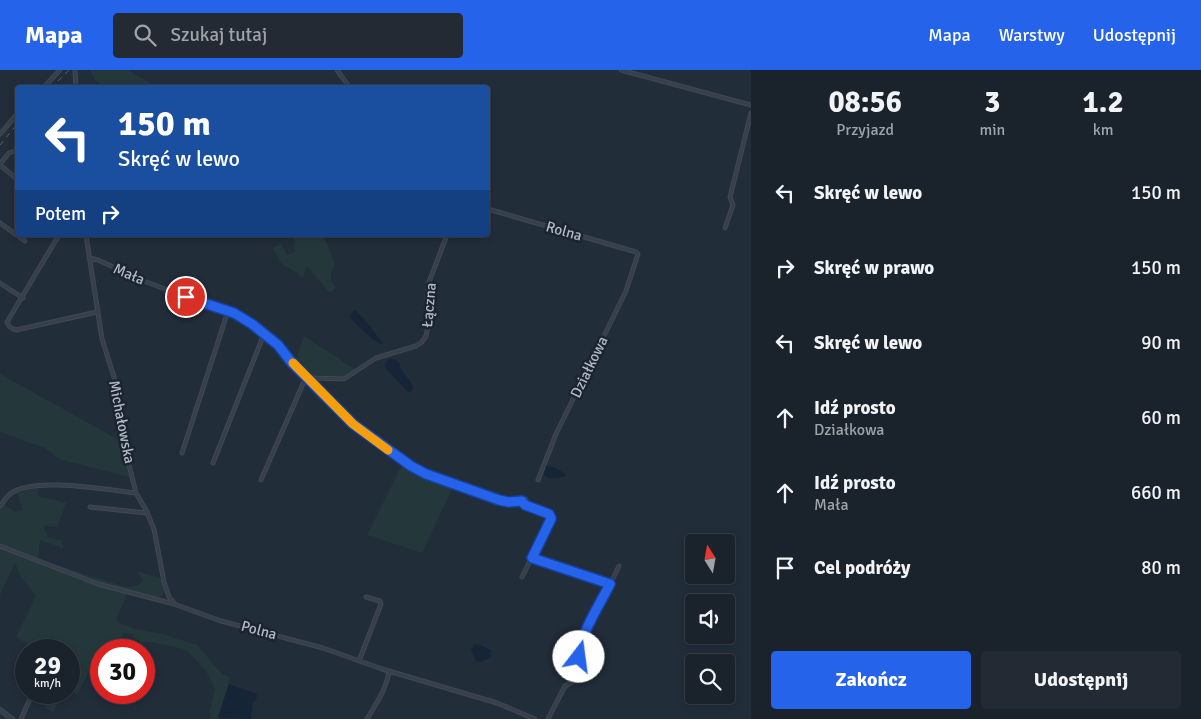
<!DOCTYPE html>
<html lang="pl">
<head>
<meta charset="utf-8">
<style>
	body { margin:0; font-family:Signika,sans-serif; background:#232a34; color:#f1f3f6; height:100vh; display:flex; flex-direction:column; font-size:19px; white-space:nowrap }
	* { box-sizing:border-box; margin:0 }
	p { font-size:16px; color:#9fa4a9 }
	.icon { flex:none; width:28px; height:28px; fill:none; stroke:currentColor; stroke-width:2; stroke-linecap:round; stroke-linejoin:round }
	.map { position:relative; flex:1; overflow:hidden }
	.details { display:flex; flex-direction:column; background:#1a222c; width:450px }
	.details>* { flex:none }
	.top-card { position:absolute; left:15px; top:15px; width:475px; height:152px; border-radius:5px; box-shadow:0 2px 8px #0003,0 0 0 1px #383f48; background:#1a4fa0; color:#fff; overflow:hidden }
	.needle { width:32px; rotate:349deg }
	.controls { position:absolute; left:685px; top:464px; display:grid; gap:10px }
	.controls a { display:grid; place-items:center; width:50px; height:50px; border-radius:5px; background:#1a222c; box-shadow:0 2px 8px #0003,0 0 0 1px #383f48; font-size:25px }
	.speed { position:absolute; left:15px; top:569px; display:flex; gap:10px; font-size:25px; font-weight:700; text-align:center }
	.speed>* { display:grid; place-content:center; width:65px; height:65px; border-radius:50%; background:#1a222c; box-shadow:0 2px 8px #0003,0 0 0 1px #383f48; line-height:1 }
	.speed small { font-size:12px; font-weight:400 }
	.speed .limit { border:8px solid #d22; background:#fff; color:#111 }
	.pin { position:absolute; display:grid; place-items:center; width:42px; height:42px; color:#fff; margin:-21px; border:2px solid #fff; border-radius:50%; box-shadow:0 1px 5px #0007 }
	.me { position:absolute; width:55px; margin:-28px; rotate:15deg; stroke-linejoin:round; filter:drop-shadow(0 0 4px #0008) }
	.turn { display:flex; align-items:center; gap:18px; height:105px; padding:0 20px; font-size:22px }
	.turn .icon { width:65px; height:65px; stroke-width:2.5 }
	.turn b { display:block; font-size:35px; line-height:42px }
	.then { display:flex; align-items:center; height:48px; padding:0 20px; background:#0003; gap:10px; font-size:19px }
	.eta { display:flex; justify-content:space-evenly; align-items:center; height:85px; text-align:center }
	.eta b { font-size:30px; font-weight:800; line-height:35px }
	.primary-button { display:flex; gap:10px; margin-top:auto; padding:10px 20px }
	.primary-button a { flex:1; height:58px; border-radius:5px; background:#2563eb; color:#fff; font-size:20px; font-weight:800; line-height:58px; text-align:center }
	.primary-button a+a { background:#232a34; color:#f1f3f6 }
	ul { padding:0; list-style:none }
	li { display:flex; align-items:center; gap:15px; height:75px; padding:0 20px }
	li div { flex:1 }
	li b { display:block; font-size:19px }
	li em { font-style:normal }
	header { display:flex; align-items:center; gap:30px; box-sizing:border-box; height:70px; padding:0 25px; background:#2563eb; color:#fff }
	header strong { font-size:24px }
	nav { display:flex; gap:28px; margin-inline-start:auto; font-size:18px }
	.search { width:350px; height:45px; background:#232a34; display:flex; align-items:center; gap:12px; box-sizing:border-box; padding:0 18px; border-radius:5px; color:#9fa4a9; font-size:19px }
	main { display:flex; flex:1; min-height:0 }
	.map>svg:first-child { display:block }
	.green { fill:#24383b }
	.water { fill:#162437 }
	.lines { fill:none; stroke-linecap:round; stroke-linejoin:round }
	.minor-casing { stroke:#3f4853; stroke-width:5 }
	.tertiary-casing { stroke:#3f4853; stroke-width:6 }
	.minor { stroke:#363f4a; stroke-width:3 }
	.tertiary { stroke:#363f4a; stroke-width:4.5 }
	.rail { stroke:#586371; stroke-width:1; stroke-dasharray:5 5; stroke-linecap:butt }
	.route-casing { stroke:#184099; stroke-width:12 }
	.route { stroke:#2563eb; stroke-width:9 }
	.slow { stroke:#f59e0b; stroke-width:9 }
	.labels { text-anchor:middle; stroke-width:5; stroke-linejoin:round; paint-order:stroke }
	.street-label { font-size:15px; fill:#b1b9c6; stroke:#1b242f }
</style>
</head>
<body>
<header>
<strong>Mapa</strong>
<div class="search"><svg class="icon" aria-label="search" viewBox="0 0 24 24"><circle cx="10" cy="10" r="6"/><path d="M15 15l6 6"/></svg>Szukaj tutaj</div>
<nav><a>Mapa</a><a>Warstwy</a><a>Udostępnij</a></nav>
</header>
<main>
<div class="map">
<svg width="751" height="649" viewBox="0 0 751 649">
	<rect width="100%" height="100%" fill="#222d3a"/>
	<path class="green" d="M90,0H128L156,17H167H105L95,10Z
		M291,165H322L327,173L335,195C330,204 329,210 336,217L330,223L307,196L303,208L288,197L283,196L273,178L281,173L287,185L295,181L294,169Z
		M304,266L356,300L344,308L308,307L295,292Z
		M0,304L121,371L129,407L59,389L45,378L0,362Z
		M403,393L423,405L454,415L422,483L367,465Z
		M38,418V426L66,433L57,457L45,456L44,460L47,463V467L62,471L63,478L40,470L38,489L125,517C132,517 138,517 143,510L137,501L162,509L165,519L162,526L158,528L99,512L13,480L0,473V438L3,434L16,442L23,440L17,423Z
		M0,477L97,515L127,523L116,551L135,559L163,564L197,575L221,603L230,608L218,647L221,649H210L211,645L209,644L215,620L206,601L187,580L152,572H142L133,567L134,564L124,563L114,580H101V590L96,587L77,625L69,620V580H40L16,567L36,526L20,505L15,493L0,525Z
		M48,622L62,623L54,642L45,638L47,633L44,631Z"/>
	<path class="water" d="M354,240L356,241L365,250L384,275L373,270L351,249L350,246Z
		M390,289L396,290L399,293L401,299L412,314L413,319L409,323L386,299L385,293Z
		M546,396C554,396 560,400 566,405L565,407L548,408L543,404Z
		M474,574L481,575L491,580L490,588L481,592L476,591L471,580Z
		M229,614L257,624L256,630L253,631L251,649L218,648Z"/>
	<g class="lines">
		<g class="minor-casing">
			<path id="minor" d="M75,0L76,18
				M337,0L350,18
				M621,0L751,35
				M43,18L60,0
				M0,64L18,43
				M0,94L9,83L18,80
				M0,95L18,110
				M488,139L636,182L638,184L626,221L556,364L538,410
				M0,153L25,171
				M725,158L733,135L730,127L751,43
				M59,165L7,252C9,257 11,259 16,260L97,242
				M86,165L102,269L114,307L125,379L136,423L146,440L154,459L164,512L169,527L174,533
				M89,188L98,190L144,211L243,248L278,275L293,293L353,354L426,404L499,430L517,432L526,429
				M0,213L23,228
				M308,308L344,309L376,288L416,276L422,272L426,266L428,257L427,226L429,212L447,165
				M182,383L228,241
				M213,393L264,264
				M261,410L306,307
				M522,431L525,435L549,444L551,448L522,507
				M0,436C3,433 6,427 10,424C33,406 107,420 136,423
				M90,437L147,443
				M0,476L98,514L174,534L221,551L323,578L382,599L497,633L535,649
				M532,487L610,514
				M359,591L381,534L380,531L366,527
				M21,649L33,622
				M367,649C376,634 387,618 389,601
				M548,649L565,616L581,607L579,587L583,570L619,496"/>
		</g>
		<g class="tertiary-casing">
			<path id="tertiary" d="M0,640L12,649"/>
		</g>
		<use href="#minor" class="minor"/>
		<use href="#tertiary" class="tertiary"/>
		<path class="rail" d="M51,18L69,0
			M0,75L18,53"/>
	</g>
	<g class="lines">
		<g class="route-casing">
			<path id="route" d="M186,227L234,243L252,254L278,275L292,293L353,354L411,396L426,404L499,430L508,432L522,431L525,435L549,444L551,448L550,451L532,488L610,514C599,536 581,562 579,587"/>
		</g>
		<use href="#route" class="route"/>
		<path class="slow" d="M293,293L353,354L388,380"/>
	</g>
	<g class="labels">
		<g class="street-label">
			<text transform="translate(564 161) rotate(16)" y="5">Rolna</text>
			<text transform="translate(129 204) rotate(23)" y="5">Mała</text>
			<text transform="translate(429 235) rotate(-85)" y="5">Łączna</text>
			<text transform="translate(589 297) rotate(-64)" y="5">Działkowa</text>
			<text transform="translate(122 352) rotate(79)" y="5">Michałowska</text>
			<text transform="translate(259 560) rotate(15)" y="5">Polna</text>
		</g>
	</g>
</svg>
<div class="controls">
<a><svg class="needle" viewBox="-14 -14 28 28"><path d="M0-13l5 13h-10z" fill="#e53935"/><path d="M0 13l5-13h-10z" fill="#9fa4a9"/></svg></a>
<a><svg class="icon" aria-label="sound" viewBox="0 0 24 24"><path d="M4 9h4l5-4v14l-5-4H4zM17 9q2 3 0 6"/></svg></a>
<a><svg class="icon" aria-label="search" viewBox="0 0 24 24"><circle cx="10" cy="10" r="6"/><path d="M15 15l6 6"/></svg></a>
</div>
<div class="speed"><div>29<small>km/h</small></div><div class="limit">30</div></div>
<div class="pin" style="left:186px;top:227px;background:#d93025"><svg class="icon" aria-label="arrive" viewBox="0 0 24 24"><path d="M6 21V4h12l-3 4 3 4H6"/></svg></div>
<svg class="me" style="left:579px;top:587px" viewBox="-20 -20 40 40"><circle r="19" fill="#fff"/><path d="M0-13L10 11 0 6-10 11z" fill="#2563eb"/></svg>
<div class="top-card">
<div class="turn"><svg class="icon" aria-label="left" viewBox="0 0 24 24"><path d="M17 20v-9H6M10 6l-5 5 5 5"/></svg><div><b>150 m</b>Skręć w lewo</div></div>
<div class="then">Potem<svg class="icon" aria-label="right" viewBox="0 0 24 24"><path d="M7 20v-9h11M14 6l5 5-5 5"/></svg></div>
</div>
</div>
<section class="details">
<div class="eta">
<div><b>08:56</b><p>Przyjazd</p></div>
<div><b>3</b><p>min</p></div>
<div><b>1.2</b><p>km</p></div>
</div>
<ul>
<li><svg class="icon" aria-label="left" viewBox="0 0 24 24"><path d="M17 20v-9H6M10 6l-5 5 5 5"/></svg><div><b>Skręć w lewo</b></div><em>150 m</em></li>
<li><svg class="icon" aria-label="right" viewBox="0 0 24 24"><path d="M7 20v-9h11M14 6l5 5-5 5"/></svg><div><b>Skręć w prawo</b></div><em>150 m</em></li>
<li><svg class="icon" aria-label="left" viewBox="0 0 24 24"><path d="M17 20v-9H6M10 6l-5 5 5 5"/></svg><div><b>Skręć w lewo</b></div><em>90 m</em></li>
<li><svg class="icon" aria-label="ahead" viewBox="0 0 24 24"><path d="M12 20V5M6 11l6-6 6 6"/></svg><div><b>Idź prosto</b><p>Działkowa</p></div><em>60 m</em></li>
<li><svg class="icon" aria-label="ahead" viewBox="0 0 24 24"><path d="M12 20V5M6 11l6-6 6 6"/></svg><div><b>Idź prosto</b><p>Mała</p></div><em>660 m</em></li>
<li><svg class="icon" aria-label="arrive" viewBox="0 0 24 24"><path d="M6 21V4h12l-3 4 3 4H6"/></svg><div><b>Cel podróży</b></div><em>80 m</em></li>
</ul>
<div class="primary-button"><a>Zakończ</a><a>Udostępnij</a></div>
</section>
</main>
</body>
</html>
